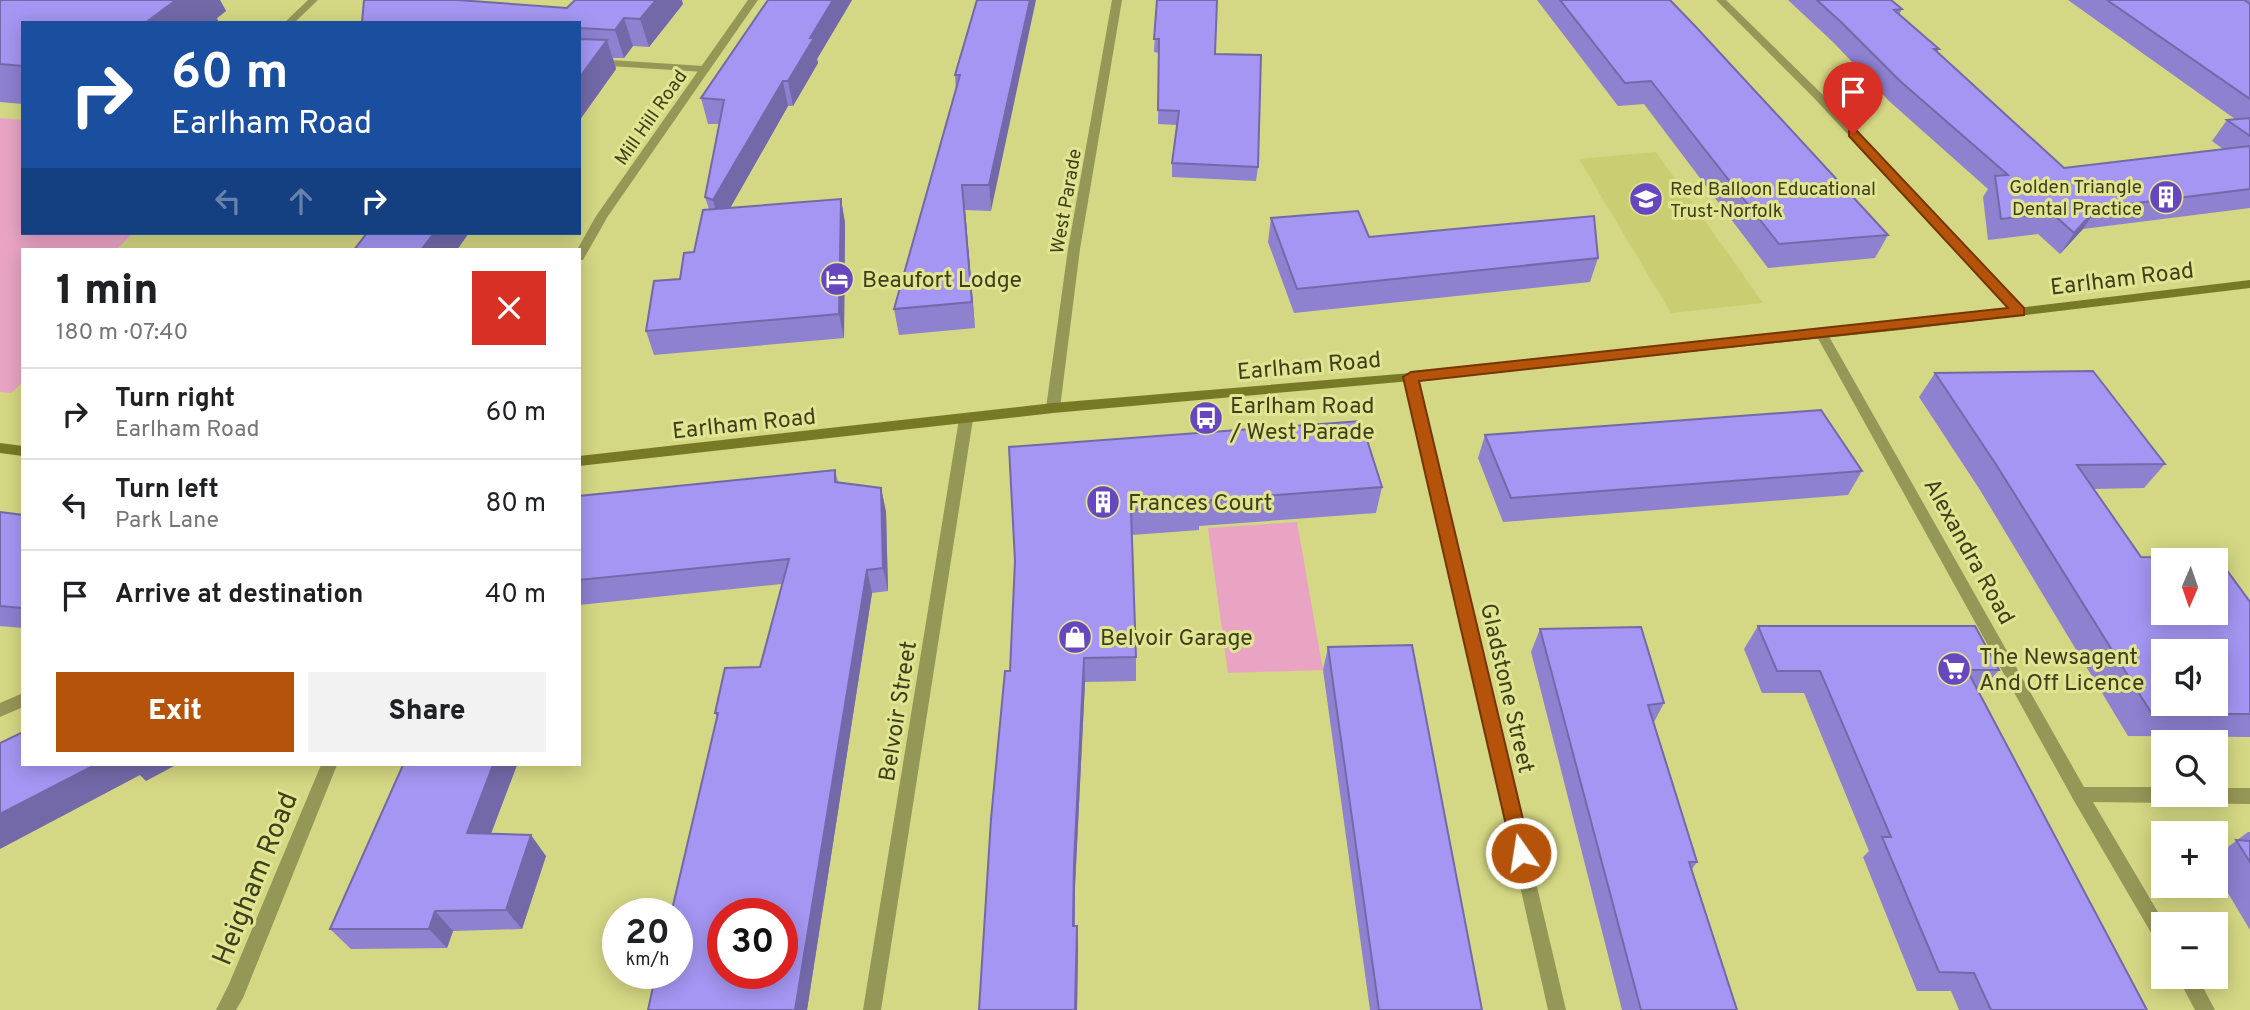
<!DOCTYPE html>
<html lang="en">
<head>
<meta charset="utf-8">
<style>
	body { margin:0; font-family:Overpass,sans-serif; background:#f2f2f2; color:#202124; height:100vh; display:flex; flex-direction:column; font-size:26px; white-space:nowrap }
	* { box-sizing:border-box; margin:0 }
	p { font-size:23px; color:#757577 }
	.icon { flex:none; width:38px; height:38px; fill:none; stroke:currentColor; stroke-width:2; stroke-linecap:round; stroke-linejoin:round }
	.map { position:relative; flex:1; overflow:hidden }
	.drawer { position:absolute; left:21px; top:248px; width:560px; height:518px; display:flex; flex-direction:column; background:#fff; border-radius:0px; box-shadow:0 4px 18px #0003 }
	.drawer>* { flex:none }
	.hud { position:absolute; left:21px; top:21px; width:560px; height:214px; border-radius:0px; box-shadow:0 4px 18px #0003; background:#1a4fa0; color:#fff; overflow:hidden }
	.needle { width:46px; rotate:182deg }
	.fabs { position:absolute; left:2151px; top:548px; display:grid; gap:14px }
	.fabs a { display:grid; place-items:center; width:77px; height:77px; border-radius:0px; background:#fff; box-shadow:0 4px 18px #0003; font-size:35px }
	.speed { position:absolute; left:602px; top:898px; display:flex; gap:14px; font-size:35px; font-weight:700; text-align:center }
	.speed>* { display:grid; place-content:center; width:91px; height:91px; border-radius:50%; background:#fff; box-shadow:0 4px 18px #0003; line-height:1 }
	.speed small { font-size:18px; font-weight:400 }
	.speed .limit { border:10px solid #d22; background:#fff; color:#111 }
	.pin { position:absolute; display:grid; place-items:center; width:60px; height:60px; color:#fff; margin:-72px -30px; border-radius:50% 50% 50% 0; rotate:-45deg; box-shadow:0 0 7px #0007 }
	.pin .icon { rotate:45deg }
	.me { position:absolute; width:77px; margin:-38px; rotate:347deg; stroke-linejoin:round; filter:drop-shadow(0 0 5px #0008) }
	.turn { display:flex; align-items:center; gap:24px; height:147px; padding:0 35px; font-size:32px }
	.turn .icon { width:91px; height:91px; stroke-width:2.5 }
	.turn b { display:block; font-size:49px; line-height:60px }
	.lanes { display:flex; align-items:center; height:66px; padding:0 35px; background:#0003; justify-content:center; gap:35px; direction:ltr }
	.lanes .off { opacity:.35 }
	.round { display:grid; place-items:center; flex:none; width:74px; height:74px; border-radius:0px; background:#f2f2f2 }
	.headline { display:flex; align-items:center; justify-content:space-between; height:119px; padding:0 35px }
	h1 { font-size:42px; font-weight:800; line-height:52px }
	.action { display:flex; gap:14px; margin-top:auto; padding:14px 35px }
	.action a { flex:1; height:80px; border-radius:0px; background:#b45309; color:#fff; font-size:28px; font-weight:800; line-height:80px; text-align:center }
	.action a+a { background:#f2f2f2; color:#202124 }
	ul { padding:0; list-style:none }
	li { display:flex; align-items:center; gap:21px; height:91px; padding:0 35px; border-top:2px solid #e0e0e0 }
	li div { flex:1 }
	li b { display:block; font-size:26px }
	li em { font-style:normal }
	.map>svg:first-child { display:block }
	.built { fill:#cbcd72 }
	.green { fill:#e9a4c4 }
	.lines { fill:none; stroke-linecap:round; stroke-linejoin:round }
	.service { fill:#959757; fill-rule:evenodd }
	.minor { fill:#959757; fill-rule:evenodd }
	.tertiary { fill:#959757; fill-rule:evenodd }
	.secondary { fill:#787925; fill-rule:evenodd }
	.wall { fill:#8d81d0 }
	.shaded-wall { fill:#7369a9 }
	.building { fill:#a496f2; stroke:#7369a9; stroke-width:2; fill-rule:evenodd }
	.route { fill:#b45309; stroke:#753606; stroke-width:2 }
	.labels { text-anchor:middle; stroke-width:6; stroke-linejoin:round; paint-order:stroke }
	.far-street-label { font-size:19px; fill:#3e3f1c; stroke:#e1e490 }
	.far-poi-label { font-size:19px; fill:#3e3f1c; stroke:#e1e490; text-anchor:end }
	.street-label { font-size:23px; fill:#3e3f1c; stroke:#e1e490 }
	.poi-label { font-size:23px; fill:#3e3f1c; stroke:#e1e490; text-anchor:start }
	.near-street-label { font-size:28px; fill:#3e3f1c; stroke:#e1e490 }
</style>
</head>
<body>
<div class="map">
<svg width="2250" height="1010" viewBox="0 0 2250 1010">
	<rect width="100%" height="100%" fill="#d4d783"/>
	<path class="built" d="M1656,152L1763,303L1671,313L1579,159Z"/>
	<path class="green" d="M0,118L23,120V233H133L116,250H23V382L11,393L0,392Z
		M1297,522L1323,670L1228,673L1208,528Z"/>
	<g class="lines">
		<path class="service" d="M579,58L704,66L709,69L704,72L579,64Z"/>
		<path class="minor" d="M308,0H318L294,23H284Z
			M748,0H758L608,216L583,260H579V250H577L596,216Z
			M1112,0H1122L1080,249L1060,408L1053,413L1046,408L1068,249Z
			M1716,0H1726L1821,93L2023,308L2025,311L2023,314H2015L1813,97Z
			M1821,329L1827,333L2084,787H2163V794H2216V788H2250V804L2093,802L2165,924H2163V946L2157,943L2073,799L1815,333Z
			M1411,373L1417,377L1566,1010H1548L1405,377Z
			M966,414L973,419L881,1010H863L959,419Z
			M23,693V707L0,717V703Z
			M2177,976H2197L2215,1010H2195Z"/>
		<path class="tertiary" d="M321,765H337L243,998L236,1010H216L229,984Z"/>
		<path class="secondary" d="M2250,280V288L1901,330L1411,381L1053,413L579,466V456L1053,403L1411,373L1901,322Z
			M0,443L23,446V456L0,453Z"/>
	</g>
	<path class="wall" d="M0,0H220L226,11L217,18L23,23V104L0,102Z
		M768,0H852L817,59L818,63L793,106H788L730,208L841,199L845,223L844,338L654,355L646,331L680,279L694,252L709,209L705,197L720,124H708L701,98Z
		M977,0L991,211L965,210L975,328L899,335L894,309L956,90L955,75Z
		M1157,0L1215,54L1258,167L1256,181L1172,177V163L1177,125L1158,124L1159,53L1154,52Z
		M1537,0H1670L1888,235L1875,258L1768,268L1644,104L1618,106Z
		M1788,0H1891L1902,9L1899,15L1939,49L1937,52L2064,168L2223,149L2212,141L2227,120L2235,119L2068,0H2250V208L2083,229L2060,254L2038,234L1988,240L1983,197L1988,189L1889,101L1834,43Z
		M683,4L649,47L633,46L624,58H613L616,69L579,121V23L567,8Z
		M1271,218L1369,237L1598,258L1590,282L1294,313L1268,242Z
		M1935,373L2165,464L2144,488L2093,489L2141,557L2250,602V737L2128,736L1980,490L1919,397Z
		M1485,435L1862,471L1848,495L1503,522L1478,458Z
		M1009,447L1382,487L1376,513L1199,526V530L1132,535L1136,657V681L1085,682L1075,886V926H1077L1078,947L1077,1010H979L1010,671L1015,561Z
		M835,470L838,482L881,488L886,512L888,591L872,593L807,1010H648L717,718L715,713L760,667L782,584L579,605V496Z
		M0,512L23,515V628L0,626Z
		M1758,626L1999,670L1979,693L2147,1010H1959L1951,991H1917L1863,857L1869,851L1804,693H1762L1744,649Z
		M1540,629L1664,703L1654,722L1697,862L1692,869L1737,1010H1622L1531,652Z
		M1328,647L1482,1010H1370L1323,670Z
		M403,765H517L491,834L546,856L522,929L453,931L447,948L351,949L330,929Z
		M2248,832H2250V930L2216,873V856Z"/>
	<path class="shaded-wall" d="M176,0H220L226,11L217,18L219,23H145Z
		M656,0H682L683,4L649,47L640,19Z
		M833,0H852L817,59L818,63L793,106L788,81L810,38Z
		M1030,0H1036L991,211L989,185Z
		M624,18L633,46L624,58L615,30Z
		M607,40L616,69L579,121V78Z
		M783,81L788,106L720,226L713,200Z
		M962,185L965,210L975,328L972,302Z
		M841,199L845,223L844,338L839,314Z
		M2097,208L2083,229L2060,254L2074,233Z
		M434,233H469L457,250H421Z
		M881,488L886,512L888,591L883,568Z
		M867,570L872,593L807,1010H795Z
		M1084,658L1085,682L1075,886L1074,947L1073,926L1074,864Z
		M95,765H176L146,781L140,775L0,849V814Z
		M493,765H517L483,854L467,833Z
		M531,835L546,856L522,929L506,910Z
		M435,911L453,931L447,948L429,929Z
		M1077,926L1078,947L1077,1010H1075Z"/>
	<path class="building" d="M0,0H176L145,23H23V66L0,64Z
		M364,0H458L567,8L575,0H656L640,19L624,18L615,30L579,28V23H362Z
		M768,0H833L810,38H814L788,81H783L713,200L705,197L724,100L701,98Z
		M977,0H1030L989,185H962L972,302L894,309L960,75H955Z
		M1157,0H1217L1215,54L1261,55L1258,167L1172,163L1179,111L1158,110L1159,39H1154Z
		M1560,0H1670L1696,27L1888,235L1779,244L1651,81L1625,83Z
		M1817,0H1891L1902,9L1894,10L1939,49H1934L2064,168L2250,146V189L2097,208L2074,233L2052,213L2001,219L1995,176L2008,175L1900,81L1842,23Z
		M2107,0H2244L2250,4V99Z
		M579,39L607,40L579,78Z
		M2250,118V136L2227,120Z
		M841,199L839,314L646,331L654,281L680,279L684,253L694,252L703,210Z
		M1358,211L1369,237L1594,216L1598,258L1297,289L1271,218Z
		M367,233H434L421,250H354Z
		M2093,371L2165,464L2077,465L2141,557L2218,558L2250,602V714H2152L1997,466L1935,373ZM2163,560H2216V612H2163ZM2163,651H2216V704H2163Z
		M1821,410L1862,471L1511,498L1485,435Z
		M1361,421L1382,487L1200,501L1201,504L1131,510L1136,657L1084,658L1074,864L1073,926H1077L1075,1010H979L991,819L1005,671H1010L1015,561L1009,447Z
		M835,470V482L881,488L883,568L867,570L795,1010H648L656,973H677V914H671L718,713H715L725,668L760,667L789,559L579,580V496ZM723,914H782V973H723Z
		M0,512L23,515V608L0,606Z
		M1758,626H1975L1999,670H1967L2147,1010H1991L1974,973L1939,972L1882,837H1891L1820,671H1777Z
		M1641,627L1664,703L1648,705L1697,862H1689L1737,1010H1641L1540,629Z
		M1412,645L1482,1010H1379L1328,647Z
		M23,732V765H95L0,814V743Z
		M403,765H493L467,833L531,835L506,910L435,911L429,929H330Z
		M2236,840L2250,841V862Z"/>
	<path class="route" d="M1849,131H1857L2024,308V315L1419,381L1531,853L1528,860L1521,863L1514,860L1403,377L1411,372L2008,308L1849,136Z"/>
	<defs>
		<g id="building-disc" transform="scale(1.75)"><circle r="9.5" fill="#6647c0" stroke="#e1e490"/><path d="M-4-6H4V6H1V3H-1V6H-4ZM-2.5-4.3h1.7v1.8h-1.7ZM.8-4.3h1.7v1.8H.8ZM-2.5-1h1.7V.8h-1.7ZM.8-1h1.7V.8H.8Z" fill="#fff"/></g>
		<g id="school-disc" transform="scale(1.75)"><circle r="9.5" fill="#6647c0" stroke="#e1e490"/><path d="M0-5L7-2L0 1L-7-2ZM-4 1L0 2.5L4 1V4Q0 6-4 4Z" fill="#fff"/></g>
		<g id="hotel-disc" transform="scale(1.75)"><circle r="9.5" fill="#6647c0" stroke="#e1e490"/><path d="M-6-4.5h1.5V1H6V5H4.5V3h-9V5H-6ZM-4 0a1.8 1.8 0 1 1 3.6 0ZM.5 0V-2.5h3Q6-2.5 6 0Z" fill="#fff"/></g>
		<g id="bus-disc" transform="scale(1.75)"><circle r="9.5" fill="#6647c0" stroke="#e1e490"/><path d="M-5-6H5V4H4V6H2V4H-2V6H-4V4H-5ZM-3.5-4V0h7V-4ZM-3.5 1.2v1.5H-2V1.2ZM2 1.2v1.5H3.5V1.2Z" fill="#fff"/></g>
		<g id="shop-disc" transform="scale(1.75)"><circle r="9.5" fill="#6647c0" stroke="#e1e490"/><path d="M-5-2.5h2.3a2.7 3.5 0 0 1 5.4 0H5L5.5 6h-11ZM-1.5-2.5h3a1.5 2.3 0 0 0-3 0Z" fill="#fff"/></g>
		<g id="supermarket-disc" transform="scale(1.75)"><circle r="9.5" fill="#6647c0" stroke="#e1e490"/><path d="M-6-5.5h2.5l.6 2H6L4.5 2H-2.5L-4.4-4H-6ZM-1.5 3.2a1.3 1.3 0 1 0 .1 0ZM3 3.2a1.3 1.3 0 1 0 .1 0Z" fill="#fff"/></g>
	</defs>
	<g fill-rule="evenodd">
		<use href="#building-disc" x="2166" y="197"/>
		<use href="#school-disc" x="1646" y="199"/>
		<use href="#hotel-disc" x="837" y="279"/>
		<use href="#bus-disc" x="1206" y="418"/>
		<use href="#building-disc" x="1103" y="502"/>
		<use href="#shop-disc" x="1075" y="637"/>
		<use href="#supermarket-disc" x="1954" y="669"/>
	</g>
	<g class="labels">
		<g class="far-street-label">
			<text transform="translate(650 117) rotate(-55)" y="7">Mill Hill Road</text>
			<text transform="translate(1065 201) rotate(-80)" y="7">West Parade</text>
		</g>
		<g class="far-poi-label">
			<text x="2142" y="193">Golden Triangle<tspan x="2142" dy="22">Dental Practice</tspan></text>
			<text x="1670" y="195" text-anchor="start">Red Balloon Educational<tspan x="1670" dy="22">Trust-Norfolk</tspan></text>
		</g>
		<g class="street-label">
			<text transform="translate(2122 278) rotate(-7)" y="8">Earlham Road</text>
			<text transform="translate(1309 365) rotate(-5)" y="8">Earlham Road</text>
			<text transform="translate(744 423) rotate(-6)" y="8">Earlham Road</text>
			<text transform="translate(1970 551) rotate(61)" y="8">Alexandra Road</text>
			<text transform="translate(1508 688) rotate(77)" y="8">Gladstone Street</text>
			<text transform="translate(897 711) rotate(-81)" y="8">Belvoir Street</text>
		</g>
		<g class="poi-label">
			<text x="862" y="287">Beaufort Lodge</text>
			<text x="1230" y="413">Earlham Road<tspan x="1230" dy="26">/ West Parade</tspan></text>
			<text x="1128" y="510">Frances Court</text>
			<text x="1100" y="645">Belvoir Garage</text>
			<text x="1979" y="664">The Newsagent<tspan x="1979" dy="26">And Off Licence</tspan></text>
		</g>
		<g class="near-street-label">
			<text transform="translate(254 878) rotate(-68)" y="10">Heigham Road</text>
		</g>
	</g>
</svg>
<div class="fabs">
<a><svg class="needle" viewBox="-14 -14 28 28"><path d="M0-13l5 13h-10z" fill="#e53935"/><path d="M0 13l5-13h-10z" fill="#757577"/></svg></a>
<a><svg class="icon" aria-label="sound" viewBox="0 0 24 24"><path d="M4 9h4l5-4v14l-5-4H4zM17 9q2 3 0 6"/></svg></a>
<a><svg class="icon" aria-label="search" viewBox="0 0 24 24"><circle cx="10" cy="10" r="6"/><path d="M15 15l6 6"/></svg></a>
<a>+</a>
<a>−</a>
</div>
<div class="speed"><div>20<small>km/h</small></div><div class="limit">30</div></div>
<div class="pin" style="left:1853px;top:134px;background:#d93025"><svg class="icon" aria-label="arrive" viewBox="0 0 24 24"><path d="M6 21V4h12l-3 4 3 4H6"/></svg></div>
<svg class="me" style="left:1521px;top:853px" viewBox="-20 -20 40 40"><circle r="17" fill="#b45309" stroke="#fff" stroke-width="3"/><path d="M0-11L8 9 0 5-8 9z" fill="#fff"/></svg>
<div class="hud">
<div class="turn"><svg class="icon" aria-label="right" viewBox="0 0 24 24"><path d="M7 20v-9h11M14 6l5 5-5 5"/></svg><div><b>60 m</b>Earlham Road</div></div>
<div class="lanes"><svg class="icon off" aria-label="left" viewBox="0 0 24 24"><path d="M17 20v-9H6M10 6l-5 5 5 5"/></svg><svg class="icon off" aria-label="ahead" viewBox="0 0 24 24"><path d="M12 20V5M6 11l6-6 6 6"/></svg><svg class="icon" aria-label="right" viewBox="0 0 24 24"><path d="M7 20v-9h11M14 6l5 5-5 5"/></svg></div>
</div>
<section class="drawer">
<div class="headline"><div><h1>1 min</h1><p>180 m · 07:40</p></div><a class="round" style="background:#d93025;color:#fff"><svg class="icon" aria-label="close" viewBox="0 0 24 24"><path d="M6 6l12 12M18 6L6 18"/></svg></a></div>
<ul>
<li><svg class="icon" aria-label="right" viewBox="0 0 24 24"><path d="M7 20v-9h11M14 6l5 5-5 5"/></svg><div><b>Turn right</b><p>Earlham Road</p></div><em>60 m</em></li>
<li><svg class="icon" aria-label="left" viewBox="0 0 24 24"><path d="M17 20v-9H6M10 6l-5 5 5 5"/></svg><div><b>Turn left</b><p>Park Lane</p></div><em>80 m</em></li>
<li><svg class="icon" aria-label="arrive" viewBox="0 0 24 24"><path d="M6 21V4h12l-3 4 3 4H6"/></svg><div><b>Arrive at destination</b></div><em>40 m</em></li>
</ul>
<div class="action"><a>Exit</a><a>Share</a></div>
</section>
</div>
</body>
</html>
